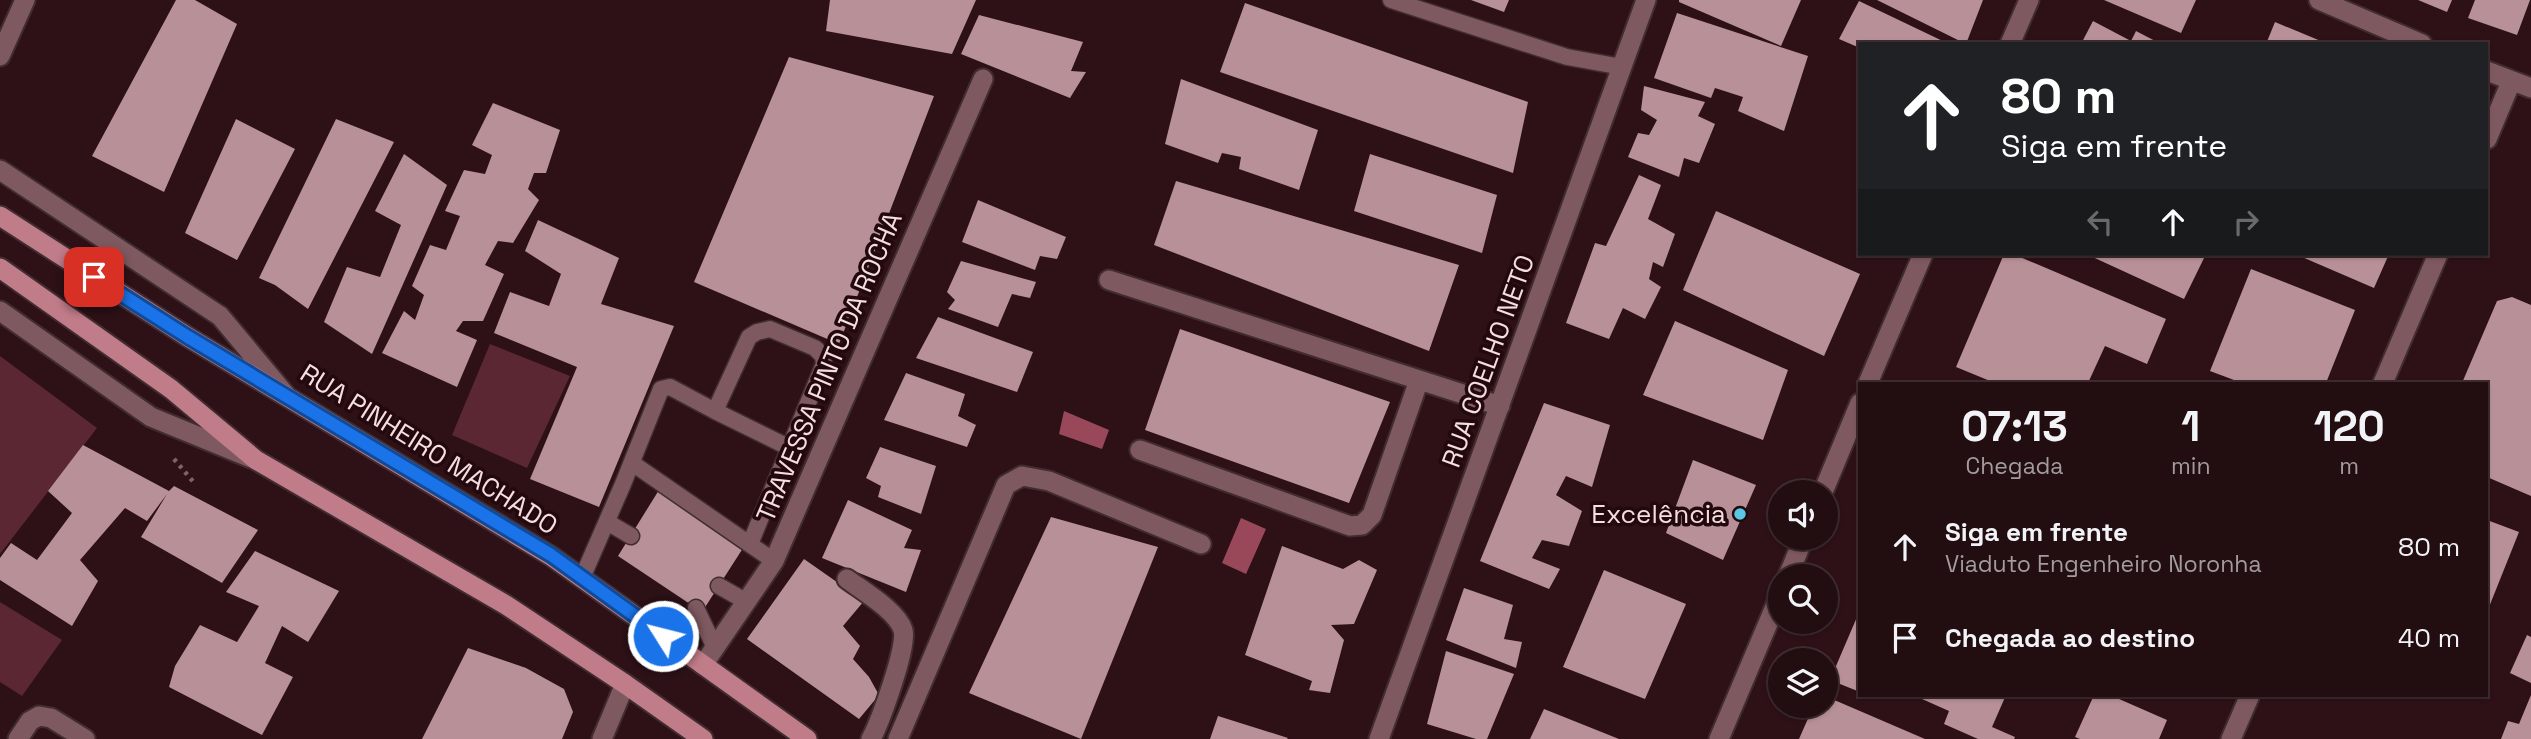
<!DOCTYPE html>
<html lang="pt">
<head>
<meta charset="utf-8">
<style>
	body { margin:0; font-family:"Space Grotesk",sans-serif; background:#2a161a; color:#f1f3f6; height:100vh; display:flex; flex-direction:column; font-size:26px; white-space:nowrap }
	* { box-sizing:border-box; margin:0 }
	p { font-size:23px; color:#a29c9f }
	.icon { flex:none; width:38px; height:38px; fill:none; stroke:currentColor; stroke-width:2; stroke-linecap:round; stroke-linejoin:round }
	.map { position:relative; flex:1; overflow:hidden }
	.side { position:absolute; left:1858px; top:382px; width:630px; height:315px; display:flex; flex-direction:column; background:#220d11; border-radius:0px; box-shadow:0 2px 5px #0004,0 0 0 2px #3f2d31 }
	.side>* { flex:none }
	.hud { position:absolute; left:1858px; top:42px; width:630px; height:214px; border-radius:0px; box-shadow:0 2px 5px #0004,0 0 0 2px #3f2d31; background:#202124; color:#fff; overflow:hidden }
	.buttons { position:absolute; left:1768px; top:480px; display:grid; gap:14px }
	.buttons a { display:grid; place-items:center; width:70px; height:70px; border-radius:50%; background:#220d11; box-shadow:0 2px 5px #0004,0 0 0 2px #3f2d31; font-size:35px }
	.pin { position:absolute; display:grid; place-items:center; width:60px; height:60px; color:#fff; margin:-30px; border-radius:14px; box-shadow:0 4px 10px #0006 }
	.me { position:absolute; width:77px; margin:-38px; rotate:306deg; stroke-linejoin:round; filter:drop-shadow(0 0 5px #0008) }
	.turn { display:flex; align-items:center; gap:24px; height:147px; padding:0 28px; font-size:32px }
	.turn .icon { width:91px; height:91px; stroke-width:2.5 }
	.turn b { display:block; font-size:49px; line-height:60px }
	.lanes { display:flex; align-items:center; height:66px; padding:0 28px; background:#0003; justify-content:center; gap:35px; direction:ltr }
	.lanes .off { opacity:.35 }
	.eta { display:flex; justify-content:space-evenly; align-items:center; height:119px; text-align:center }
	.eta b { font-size:42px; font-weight:600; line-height:49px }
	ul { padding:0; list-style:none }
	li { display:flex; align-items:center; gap:21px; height:91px; padding:0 28px }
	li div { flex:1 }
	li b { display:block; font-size:26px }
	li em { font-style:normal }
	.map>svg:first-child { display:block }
	.green { fill:#5a2733 }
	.water { fill:#99485a }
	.building { fill:#b79197 }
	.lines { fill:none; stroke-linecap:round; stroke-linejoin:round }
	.service-casing { stroke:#412c30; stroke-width:19 }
	.minor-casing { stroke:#412c30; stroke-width:23 }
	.tertiary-casing { stroke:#412c30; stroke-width:23 }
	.primary-casing { stroke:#412c30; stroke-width:23 }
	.path { stroke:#7d6469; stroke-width:4.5; stroke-dasharray:3.5 5; stroke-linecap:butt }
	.service { stroke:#7e5a60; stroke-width:16 }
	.minor { stroke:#7e5a60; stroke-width:19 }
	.tertiary { stroke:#7e5a60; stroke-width:19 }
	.primary { stroke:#c17c89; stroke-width:19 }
	.route-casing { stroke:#114b97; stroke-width:18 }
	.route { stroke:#1a73e8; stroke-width:12 }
	.poi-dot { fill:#59c8e5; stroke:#23080e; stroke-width:2.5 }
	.labels { text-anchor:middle; stroke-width:7; stroke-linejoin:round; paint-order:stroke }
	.street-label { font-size:26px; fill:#f3dee1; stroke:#23080e }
	.poi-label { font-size:26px; fill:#f3dee1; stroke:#23080e; text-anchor:end }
</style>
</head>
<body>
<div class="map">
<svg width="2531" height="739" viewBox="0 0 2531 739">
	<rect width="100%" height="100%" fill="#2d1117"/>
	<path class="green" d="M490,344L570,376L527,468L452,435Z
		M0,356L97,428L0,554Z
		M0,602L62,640L22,696L0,682Z"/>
	<path class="water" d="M1064,411L1109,430L1102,449L1059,434Z
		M1241,518L1266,529L1246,574L1222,563Z"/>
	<path class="building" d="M176,0H195L237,24L164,192L92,156Z
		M830,0H976L952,54L826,31Z
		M1471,0H1509L1504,12Z
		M1679,0H1801L1781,46L1679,2Z
		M1877,0H1983L1966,44Z
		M2104,0H2196L2181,33Z
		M2418,0H2452L2447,12Z
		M2475,0H2530L2517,35L2468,18Z
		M1859,1L1949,44H1860V48L1839,39Z
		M1245,3L1528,102L1513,173L1220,72Z
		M1677,13L1808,56L1784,131L1738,111L1743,97L1715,88L1711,98L1654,78Z
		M979,15L1083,42L1071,71L1086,72L1070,98L961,54Z
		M2093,21L2131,41L2136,31L2161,44H2081Z
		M2275,22L2328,44H2266Z
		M789,57L934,96L839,344L694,282Z
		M1181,79L1318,130L1299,190L1239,169L1241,157L1222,153L1218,163L1165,144Z
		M1644,86L1705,102L1698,116L1715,124L1699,163L1684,158L1679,177L1628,157L1638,133L1649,135L1657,120L1641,110Z
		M493,103L560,130L546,173H534L528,189L539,200L513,243L498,241L485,265L504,274L483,321H463L456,331L477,340L457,387L382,353L404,311L415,320L424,295L412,286L430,245L446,250L460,216L445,211L464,170L485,174L492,155L472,145Z
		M236,119L295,149L237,260L185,233Z
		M336,119L394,142L308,309L275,285L259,278Z
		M404,154L447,185L372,354L324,322L347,267L380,277L401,225L375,211Z
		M1370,154L1497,195L1482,253L1354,211Z
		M1639,175L1661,185L1648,219L1675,234L1663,267L1653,262L1649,279L1661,287L1645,319L1623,308L1609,339L1566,323L1595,243L1606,246Z
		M1176,181L1459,265L1429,351L1154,245Z
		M978,200L1066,237L1057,259L1040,256L1035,270L962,242Z
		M1716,211L1860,274L1824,356L1683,290Z
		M538,220L619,258L601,304L674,326L599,507L530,479L577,367L494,333L510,292L549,306L561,274L525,251Z
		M2004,254H2013L2166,319L2147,364L2105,346L2088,383H1995L1956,367Z
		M2086,254H2206L2184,299Z
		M2295,254H2389L2374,288Z
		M961,261L1036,282L1030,298L1012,294L998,327L948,309L955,300L947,292Z
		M2251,269L2355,310L2326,383H2242L2210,371Z
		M2512,297L2531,305V496L2487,477V383H2462L2497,301Z
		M938,317L1033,352L1017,392L916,358Z
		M1675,321L1788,370L1763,440L1643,395Z
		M1180,329L1390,402L1349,503L1145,430Z
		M906,373L965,394L958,416L976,425L967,447L884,420Z
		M1544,403L1610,425L1592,487L1566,476L1556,495L1582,511L1569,546L1542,540L1532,558L1560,569L1549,589L1480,561Z
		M83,445L169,491L174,486L258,530L222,583L141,537L167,494L147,521L125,508L80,560L98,581L72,626L0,580V558L11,543L37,560L72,513L48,491Z
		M880,447L936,466L921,514L878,497L881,486L866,478Z
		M1693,460L1756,485L1723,560L1666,533Z
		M659,490L745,545L702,612L618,556Z
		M848,500L912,530L904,548L921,550L906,592L822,558Z
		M1051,517L1158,547L1081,739L969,693Z
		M2487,520L2519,532L2487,612Z
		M1282,546L1343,569L1359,560L1377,570L1354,624L1331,625L1344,640L1330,693L1309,690L1312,681L1245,655Z
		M255,551L339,591L308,642L282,626L265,663L293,677L262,735L169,687L175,666L200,625L237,642L259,606L226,592Z
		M804,559L864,601L843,626L860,646L853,659L869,677L879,695L859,719L747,639Z
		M1604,570L1686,604L1645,699L1563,667Z
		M1464,588L1513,605L1504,639L1522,642L1516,668L1446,640Z
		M1860,610V692L1830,680Z
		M2527,635L2531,637V683L2510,673Z
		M468,648L526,668L564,689L573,712L562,739H422Z
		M1446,651L1514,674L1487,739H1476L1427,724Z
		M1923,695H2006L1992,727L2015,737L2014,739H1978L1944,724L1949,711L1922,699Z
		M2094,695H2110L2167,720L2159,739H2080L2075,737Z
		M2531,695V739H2501L2508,721L2519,724Z
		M1825,696L1925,739H1799L1814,705H1825Z
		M1544,709L1619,739H1530Z
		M1218,716L1288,738L1287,739H1210Z"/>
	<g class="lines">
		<g class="service-casing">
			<path id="service" d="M1391,0L1567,57L1622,67
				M715,411L790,448
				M632,463L774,561
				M607,522L631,536
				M582,578L623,484L661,389L670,387L715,411L749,337L757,332L770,329L815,348L823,356L824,364L750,544
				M719,586L747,602
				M696,608L715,648"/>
		</g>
		<g class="minor-casing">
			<path id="minor" d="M2319,0L2422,44
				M2010,44L2029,0
				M0,56L25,0
				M2487,71L2531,88
				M2487,139L2511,82
				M1109,280L1500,406
				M1868,383L1923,254
				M2383,383L2438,254
				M1140,450L1350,526L1362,525L1372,515L1419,380
				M1823,492L1860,403
				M1788,576L1804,537
				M847,579C863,591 897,611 903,630C908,646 880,722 871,739
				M703,665L774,561L983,79
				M18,739L30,721L39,716L51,718L85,739
				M602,739L625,684
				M898,739L1006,485L1022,476L1049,481L1201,544
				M1379,739L1646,0
				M1719,739L1780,595
				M2231,739L2250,695"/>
		</g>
		<g class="tertiary-casing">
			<path id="tertiary" d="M0,170L220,316L285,394
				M0,311L151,417L251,458"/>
		</g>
		<g class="primary-casing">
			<path id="primary" d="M0,216L188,337L551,556L807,739
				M0,268L171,389L256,460L506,605L625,684L703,739"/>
		</g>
		<path class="path" d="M174,459L196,485"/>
		<use href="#service" class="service"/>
		<use href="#minor" class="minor"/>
		<use href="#tertiary" class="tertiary"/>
		<use href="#primary" class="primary"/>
	</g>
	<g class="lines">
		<g class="route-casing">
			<path id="route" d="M94,277L188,337L551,555L663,636"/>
		</g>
		<use href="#route" class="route"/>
	</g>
	<circle class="poi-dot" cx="1740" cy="514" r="7"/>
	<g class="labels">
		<g class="street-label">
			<text transform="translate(1488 361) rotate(-70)" y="9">RUA COELHO NETO</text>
			<text transform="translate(829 367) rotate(-67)" y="9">TRAVESSA PINTO DA ROCHA</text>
			<text transform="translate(429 449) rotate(32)" y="9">RUA PINHEIRO MACHADO</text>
		</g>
		<g class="poi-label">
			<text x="1726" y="523">Excelência</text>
		</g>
	</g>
</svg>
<div class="buttons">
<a><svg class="icon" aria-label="sound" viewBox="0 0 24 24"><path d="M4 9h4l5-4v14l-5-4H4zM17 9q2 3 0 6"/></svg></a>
<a><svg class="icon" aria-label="search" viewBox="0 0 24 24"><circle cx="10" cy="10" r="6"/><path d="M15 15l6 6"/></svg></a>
<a><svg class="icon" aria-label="layers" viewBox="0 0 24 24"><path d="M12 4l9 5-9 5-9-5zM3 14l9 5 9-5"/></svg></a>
</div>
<div class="pin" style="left:94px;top:277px;background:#d93025"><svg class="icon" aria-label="arrive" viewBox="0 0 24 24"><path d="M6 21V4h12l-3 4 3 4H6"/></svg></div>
<svg class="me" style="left:663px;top:636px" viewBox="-20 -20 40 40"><circle r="17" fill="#1a73e8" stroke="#fff" stroke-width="3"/><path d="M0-11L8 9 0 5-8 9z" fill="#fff"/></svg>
<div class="hud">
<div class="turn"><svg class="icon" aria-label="ahead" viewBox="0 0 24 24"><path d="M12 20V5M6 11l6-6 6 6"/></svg><div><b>80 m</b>Siga em frente</div></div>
<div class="lanes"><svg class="icon off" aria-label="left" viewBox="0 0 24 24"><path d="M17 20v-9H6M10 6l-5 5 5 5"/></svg><svg class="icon" aria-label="ahead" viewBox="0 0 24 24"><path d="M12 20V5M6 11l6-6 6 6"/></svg><svg class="icon off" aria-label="right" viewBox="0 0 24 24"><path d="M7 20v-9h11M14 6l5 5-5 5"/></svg></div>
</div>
<section class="side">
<div class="eta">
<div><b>07:13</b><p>Chegada</p></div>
<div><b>1</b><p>min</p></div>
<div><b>120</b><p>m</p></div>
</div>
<ul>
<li><svg class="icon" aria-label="ahead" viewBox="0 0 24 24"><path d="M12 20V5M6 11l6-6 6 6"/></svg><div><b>Siga em frente</b><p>Viaduto Engenheiro Noronha</p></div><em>80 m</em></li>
<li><svg class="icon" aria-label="arrive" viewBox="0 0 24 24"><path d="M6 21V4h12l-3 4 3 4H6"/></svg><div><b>Chegada ao destino</b></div><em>40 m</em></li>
</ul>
</section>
</div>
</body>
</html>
